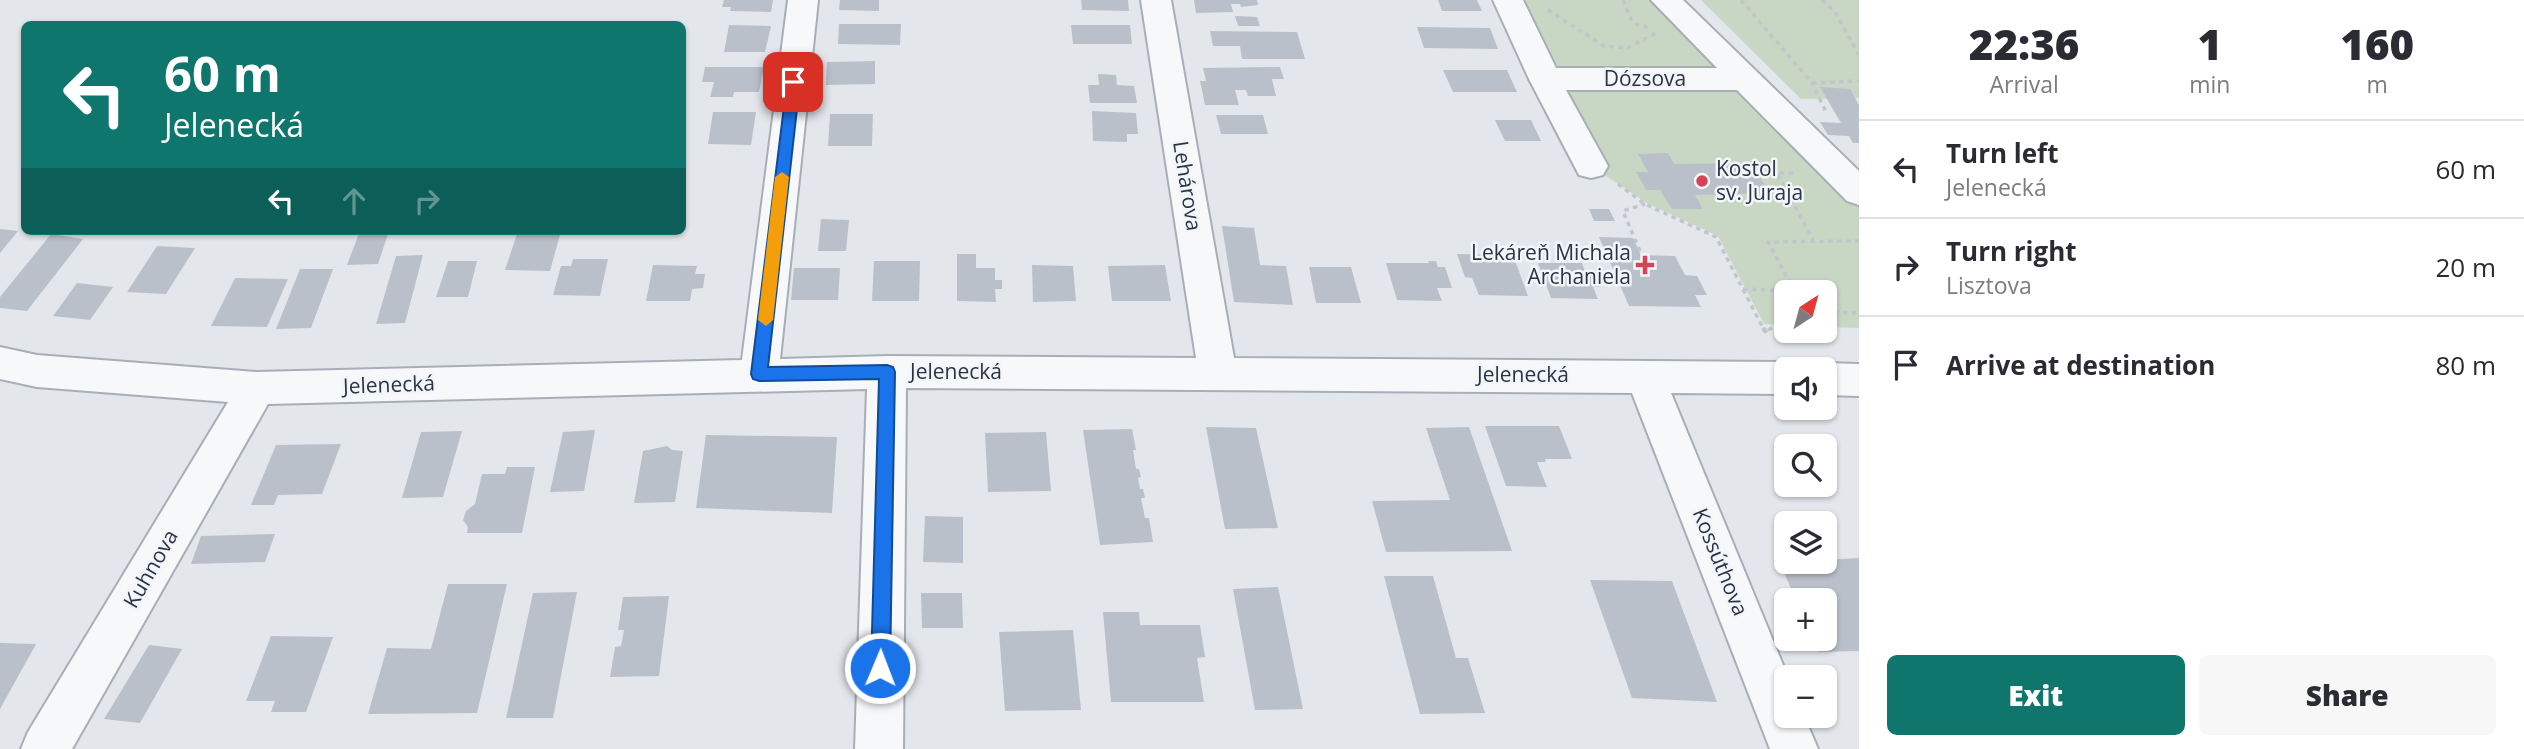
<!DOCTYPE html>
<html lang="en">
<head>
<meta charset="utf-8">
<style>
	body { margin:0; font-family:"Open Sans",sans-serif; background:#f7f7f7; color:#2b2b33; height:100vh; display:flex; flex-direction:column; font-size:26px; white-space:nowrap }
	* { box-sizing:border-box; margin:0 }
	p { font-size:23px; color:#7c7c81 }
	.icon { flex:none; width:38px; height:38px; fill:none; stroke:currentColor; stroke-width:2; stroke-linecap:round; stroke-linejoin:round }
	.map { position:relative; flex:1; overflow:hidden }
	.drawer { display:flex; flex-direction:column; background:#fff; width:665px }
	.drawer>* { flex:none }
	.banner { position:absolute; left:21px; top:21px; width:665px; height:214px; border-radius:10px; box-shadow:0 2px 5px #0004; background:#0f766e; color:#fff; overflow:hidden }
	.needle { width:46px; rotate:36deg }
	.controls { position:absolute; left:1774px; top:280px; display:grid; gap:14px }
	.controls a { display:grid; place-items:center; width:63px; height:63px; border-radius:10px; background:#fff; box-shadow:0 2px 5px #0004; font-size:35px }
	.pin { position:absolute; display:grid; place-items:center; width:60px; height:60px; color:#fff; margin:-30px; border-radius:14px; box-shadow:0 4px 10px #0006 }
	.me { position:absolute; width:77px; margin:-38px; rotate:1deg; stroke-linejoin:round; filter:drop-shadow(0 0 5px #0008) }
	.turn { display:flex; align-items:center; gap:24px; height:147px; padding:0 28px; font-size:32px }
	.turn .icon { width:91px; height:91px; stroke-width:2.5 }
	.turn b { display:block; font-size:49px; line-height:60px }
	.lanes { display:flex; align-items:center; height:66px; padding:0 28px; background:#0003; justify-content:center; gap:35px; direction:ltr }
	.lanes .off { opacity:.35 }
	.eta { display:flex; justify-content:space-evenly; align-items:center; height:119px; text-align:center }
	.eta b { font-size:42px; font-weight:800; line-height:49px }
	.primary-button { display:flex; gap:14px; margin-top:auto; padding:14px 28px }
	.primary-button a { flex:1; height:80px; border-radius:10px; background:#0f766e; color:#fff; font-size:28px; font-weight:800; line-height:80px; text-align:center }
	.primary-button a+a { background:#f7f7f7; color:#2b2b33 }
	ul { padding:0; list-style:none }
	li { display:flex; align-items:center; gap:21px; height:98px; padding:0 28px; border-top:2px solid #e1e1e2 }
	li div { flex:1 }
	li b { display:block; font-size:26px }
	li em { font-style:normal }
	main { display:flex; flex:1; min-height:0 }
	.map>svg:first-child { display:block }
	.green { fill:#c8d7c4 }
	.building { fill:#bac0ca }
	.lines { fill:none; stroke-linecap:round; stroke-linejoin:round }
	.minor-casing { stroke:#a8aeb7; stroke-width:4 }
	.path-far1 { stroke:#c2c5cb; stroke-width:3.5; stroke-dasharray:4.5 4.5; stroke-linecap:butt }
	.path { stroke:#c2c5cb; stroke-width:4.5; stroke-dasharray:6 6; stroke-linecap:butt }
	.minor { fill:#f7f8fa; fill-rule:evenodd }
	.route { fill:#1a73e8; stroke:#114b97; stroke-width:2 }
	.slow { fill:#f59e0b }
	.poi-dot { fill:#d74257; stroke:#f3f6f9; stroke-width:2.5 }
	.labels { text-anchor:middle; stroke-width:5; stroke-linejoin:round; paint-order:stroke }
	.street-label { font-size:21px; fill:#2a3446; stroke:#f3f6f9 }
	.poi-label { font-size:21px; fill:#2a3446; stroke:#f3f6f9; text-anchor:start }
</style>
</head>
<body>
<main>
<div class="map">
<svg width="1859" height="749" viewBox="0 0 1859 749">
	<rect width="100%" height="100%" fill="#e3e7ec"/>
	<path class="green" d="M1508,0H1653L1859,202V328L1825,327V292H1787V325L1764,324L1718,236L1647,203L1591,166Z
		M1701,0H1859V98L1801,99Z"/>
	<path class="building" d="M724,0H773L771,12L730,11L731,7H722Z
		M840,0H879V11L839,10Z
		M1081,0H1128L1129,11L1082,10Z
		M1194,0H1257L1258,5L1241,7L1240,4H1231L1233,12L1196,13Z
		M1438,0H1477L1482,11H1442Z
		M1235,16L1257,17L1260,26H1238Z
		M839,24H901L900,45L838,44Z
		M729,25L771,26L765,52H724Z
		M1071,25H1130L1132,44H1073Z
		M1417,27L1490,28L1498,49L1424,48Z
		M1210,31L1297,32L1305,59H1242L1240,46H1213Z
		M875,61V84L826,85L827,62Z
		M705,67H764L759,92H734L733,97H710L714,82H702Z
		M1280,67L1284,79H1272L1276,96H1248L1246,90H1235L1239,105H1205L1200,81H1206L1203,68Z
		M1443,70H1507L1517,92H1453Z
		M1098,74L1116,75L1117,85L1134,86L1137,103H1090L1088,85H1099Z
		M1820,87L1850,89L1859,105V143H1853L1849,136L1828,135L1820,122L1841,123Z
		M1092,111L1136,113L1138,134H1127V142L1093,141Z
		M713,112H756L751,145L708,144Z
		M830,114H873L872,146H828Z
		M1216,115H1263L1268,134H1221Z
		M1495,120H1531L1541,141H1505Z
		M1668,153L1674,164L1750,163L1770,193L1695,195L1703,209H1672L1660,190H1646L1636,172H1648L1638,154Z
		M1589,209H1609L1615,221H1594Z
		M821,219L849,220L846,251H818Z
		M1222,226L1254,228L1260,265L1286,266L1293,305L1234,302Z
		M0,229L18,231L0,253Z
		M360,231H389L378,264L347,265Z
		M518,231H561L550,271L505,270Z
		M51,234L83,239L27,311L0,308V297Z
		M1599,237L1633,238L1641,255L1675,256L1685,275L1697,276L1707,295H1695L1701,307L1629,306Z
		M157,246L195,248L166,294L127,292Z
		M957,254H976V268H995V280H1002V289H995L996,302L957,301Z
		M1457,254L1513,255L1528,296L1479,295L1472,278L1465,277Z
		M423,255L405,323L376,324L396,256Z
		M573,259H608L600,296L553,295L561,266H571Z
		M448,261H477L468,297H436Z
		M874,261H920L919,301H872Z
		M1428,261H1436L1438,267H1445L1452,288H1437L1442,301L1397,300L1386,263H1429Z
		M1538,263H1582L1586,274H1595L1601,287H1593L1598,299L1551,298Z
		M653,265L697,266L695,274H705L703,288L692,289L690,301H646Z
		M1032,265L1073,266L1076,301L1033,302Z
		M1165,265L1171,301H1112L1108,266Z
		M1309,267H1351L1361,303H1316Z
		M794,268H840L838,300H791Z
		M300,269H333L311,328L276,329Z
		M235,278L288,279L267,327L211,326Z
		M77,283L113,287L90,320L53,316Z
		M1485,426H1559L1572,459H1545L1546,462H1537L1547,487L1506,486Z
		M1206,427L1256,428L1278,528L1225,529Z
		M1469,427L1512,551L1386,552L1372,501L1450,500L1426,428Z
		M1132,429L1136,450H1133L1136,469H1139L1141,477L1138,478L1140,489H1143L1145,498H1141L1145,518H1149L1153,542L1100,545L1083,430Z
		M595,430L584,491L550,492L563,432Z
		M462,431L443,497L402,498L421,432Z
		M1046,432L1051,491L988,492L985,433Z
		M706,435L837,437L832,513L696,508Z
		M341,444L322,494L278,495L274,505H251L276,445Z
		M667,446L672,450L683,451L675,502L634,503L643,451Z
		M507,467H535L522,533H467L468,527L463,520L466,511L475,504L482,474H505Z
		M925,516L963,517V563L923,562Z
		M275,534L265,562L191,564L201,536Z
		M1777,557H1787V562L1859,558V651L1819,652L1813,639H1825V600H1796Z
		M1384,576H1433L1456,658H1468L1485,713L1420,714Z
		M1590,580L1672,581L1717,702L1632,698Z
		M448,584H507L477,713L368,714L387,648L431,649Z
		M1278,587L1303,709L1255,710L1233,589Z
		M577,592L553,718H506L533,593Z
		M921,593H962L963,628H922Z
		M669,596L659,676L610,677L615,647L621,646L624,630H618L623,597Z
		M1103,612H1139L1140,625H1200L1205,657L1197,658L1204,702H1111Z
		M1073,630L1081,710L1005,711L999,632Z
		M271,636L333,637L306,712H271L275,701H246Z
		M0,643L36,644L0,709Z
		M149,645L182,649L140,723L104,719Z"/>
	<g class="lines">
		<g class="minor-casing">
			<path id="minor" d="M788,0H818L780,359L887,356L1196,358L1141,0H1171L1234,358L1787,362L1801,367L1802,369H1787V394L1671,393L1788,677L1787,716H1804L1818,749H1770L1632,393L906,388L903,749H855L867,389L268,404L72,749H21L28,732L228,402L37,387L0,379V347L37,355L257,372L742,360Z
				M1493,0H1523L1556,68H1717L1651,0H1683L1859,171V205L1847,201L1737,90H1566L1608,166L1603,175L1591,178L1579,175L1529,79Z
				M1825,363L1859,364V396L1825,395V369H1810Z"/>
		</g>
		<path class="path-far1" d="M1623,0L1633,23L1652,29
			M1741,0L1812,83L1826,112
			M1822,0L1835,12L1859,55
			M1548,10L1604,46L1627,48L1658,32
			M1812,83L1859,81
			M1793,173H1777L1813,240
			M1618,184L1645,204L1716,237L1764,330
			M1640,251L1623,211L1645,204
			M1743,289L1795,291
			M1795,292L1768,242L1859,241
			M1825,312L1859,313
			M1768,330L1787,320"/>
		<path class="path" d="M1763,328L1765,331L1771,328"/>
		<use href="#minor" class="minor"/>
	</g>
	<path class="route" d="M793,77L800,82L768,367L887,365L893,367L895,372L890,668L887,675L880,678L874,675L871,668L879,379L759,381L753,379L751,374L787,82Z"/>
	<path class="slow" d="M782,172L789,177L773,320L766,326L758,320L775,177Z"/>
	<g class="poi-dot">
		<circle cx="1702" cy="181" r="7"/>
		<path d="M1641.5 254.5h7v7h7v7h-7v7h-7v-7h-7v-7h7z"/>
	</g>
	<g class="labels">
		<g class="street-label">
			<text x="1645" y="86">Dózsova</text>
			<text transform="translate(1187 186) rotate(81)" y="7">Lehárova</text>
			<text x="956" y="379">Jelenecká</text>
			<text x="1523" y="382">Jelenecká</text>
			<text transform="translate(389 385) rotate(-2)" y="7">Jelenecká</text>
			<text transform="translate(1720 562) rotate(68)" y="7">Kossúthova</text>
			<text transform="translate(151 569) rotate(-60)" y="7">Kuhnova</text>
		</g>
		<g class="poi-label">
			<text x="1716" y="176">Kostol<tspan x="1716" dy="24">sv. Juraja</tspan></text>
			<text x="1631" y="260" text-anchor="end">Lekáreň Michala<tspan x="1631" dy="24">Archaniela</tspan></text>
		</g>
	</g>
</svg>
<div class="controls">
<a><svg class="needle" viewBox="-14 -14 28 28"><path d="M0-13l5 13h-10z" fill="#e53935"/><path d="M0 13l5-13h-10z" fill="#7c7c81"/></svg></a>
<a><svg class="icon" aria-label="sound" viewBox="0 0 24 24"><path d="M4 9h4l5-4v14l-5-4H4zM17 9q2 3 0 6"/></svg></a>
<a><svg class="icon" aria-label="search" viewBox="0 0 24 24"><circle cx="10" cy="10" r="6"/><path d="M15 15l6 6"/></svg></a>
<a><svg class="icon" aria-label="layers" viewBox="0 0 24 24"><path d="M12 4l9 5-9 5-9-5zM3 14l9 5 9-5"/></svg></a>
<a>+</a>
<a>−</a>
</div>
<div class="pin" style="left:793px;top:82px;background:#d93025"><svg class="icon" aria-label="arrive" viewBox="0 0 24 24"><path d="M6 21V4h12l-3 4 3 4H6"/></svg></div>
<svg class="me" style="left:880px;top:668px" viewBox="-20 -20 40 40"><circle r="17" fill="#1a73e8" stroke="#fff" stroke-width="3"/><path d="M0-11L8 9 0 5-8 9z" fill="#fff"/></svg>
<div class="banner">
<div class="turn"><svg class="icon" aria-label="left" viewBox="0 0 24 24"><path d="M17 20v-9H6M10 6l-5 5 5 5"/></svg><div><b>60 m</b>Jelenecká</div></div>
<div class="lanes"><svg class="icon" aria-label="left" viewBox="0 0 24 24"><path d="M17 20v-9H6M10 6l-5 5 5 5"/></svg><svg class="icon off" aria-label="ahead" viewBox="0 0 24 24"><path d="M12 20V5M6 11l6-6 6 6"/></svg><svg class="icon off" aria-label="right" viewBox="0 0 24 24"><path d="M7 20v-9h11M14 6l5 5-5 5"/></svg></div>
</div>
</div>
<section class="drawer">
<div class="eta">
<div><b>22:36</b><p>Arrival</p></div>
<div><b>1</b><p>min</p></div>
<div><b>160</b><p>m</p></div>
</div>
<ul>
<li><svg class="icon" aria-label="left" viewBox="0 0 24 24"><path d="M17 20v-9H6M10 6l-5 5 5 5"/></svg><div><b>Turn left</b><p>Jelenecká</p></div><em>60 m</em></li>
<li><svg class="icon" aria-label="right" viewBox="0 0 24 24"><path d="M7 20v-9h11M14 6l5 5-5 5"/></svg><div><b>Turn right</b><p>Lisztova</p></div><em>20 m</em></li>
<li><svg class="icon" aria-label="arrive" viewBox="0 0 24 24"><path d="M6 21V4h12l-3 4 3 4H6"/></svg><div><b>Arrive at destination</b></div><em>80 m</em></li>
</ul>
<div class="primary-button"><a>Exit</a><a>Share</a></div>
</section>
</main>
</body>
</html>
